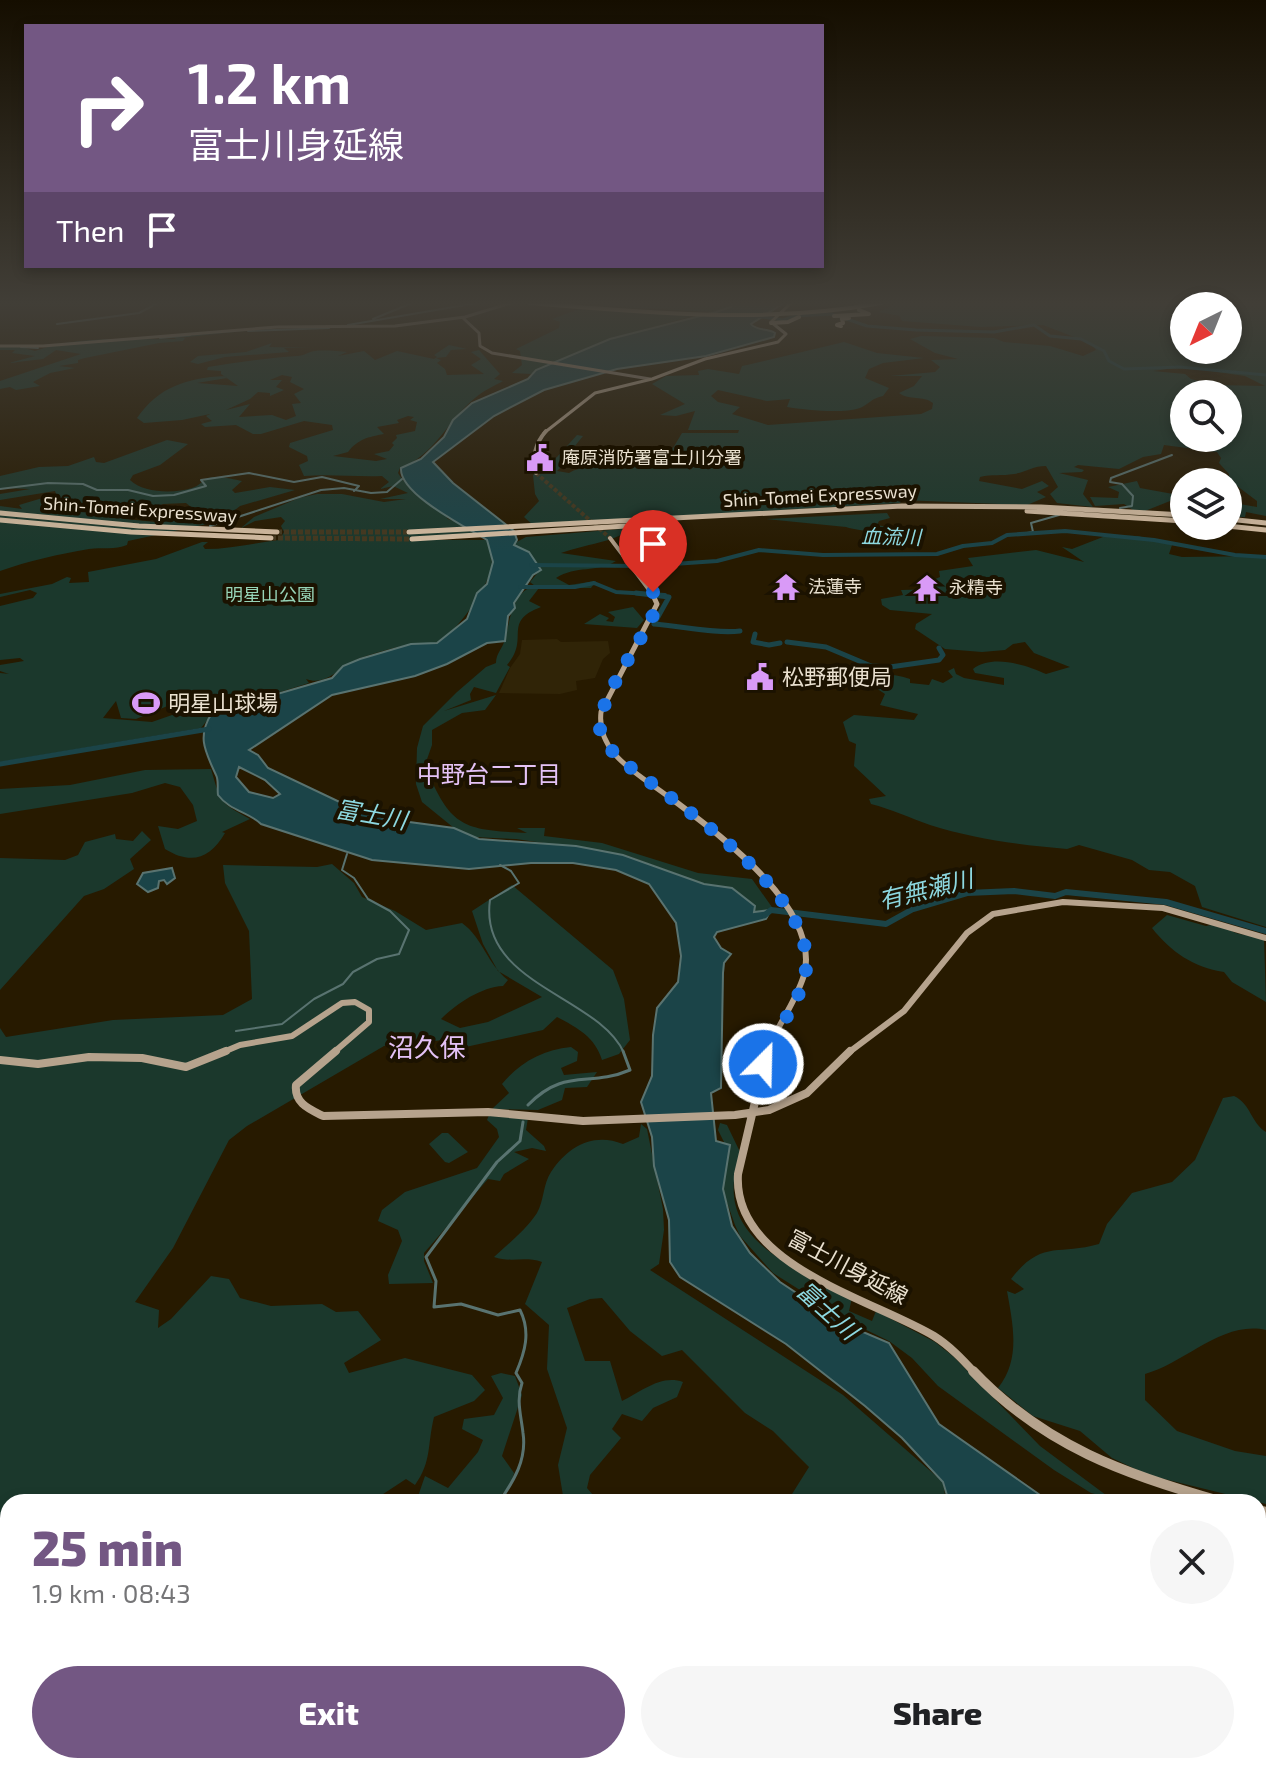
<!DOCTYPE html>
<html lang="en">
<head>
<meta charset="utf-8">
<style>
	body { margin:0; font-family:"Exo 2","Noto Sans JP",sans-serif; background:#f6f6f6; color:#202124; height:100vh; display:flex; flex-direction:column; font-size:30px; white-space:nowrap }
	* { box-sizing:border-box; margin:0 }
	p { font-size:26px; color:#757577 }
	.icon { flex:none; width:44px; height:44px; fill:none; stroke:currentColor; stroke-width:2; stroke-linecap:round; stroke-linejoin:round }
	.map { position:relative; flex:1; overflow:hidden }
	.side { position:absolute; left:0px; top:1494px; width:1266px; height:280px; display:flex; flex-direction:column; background:#fff; border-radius:24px 24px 0 0; box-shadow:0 4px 12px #0003 }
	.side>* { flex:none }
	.top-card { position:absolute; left:24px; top:24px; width:800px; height:244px; border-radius:0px; box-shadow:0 4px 12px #0003; background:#735783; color:#fff; overflow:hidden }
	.needle { width:52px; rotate:223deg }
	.controls { position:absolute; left:1170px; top:292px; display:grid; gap:16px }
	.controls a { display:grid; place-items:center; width:72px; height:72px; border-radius:50%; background:#fff; box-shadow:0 4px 12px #0003; font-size:40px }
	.pin { position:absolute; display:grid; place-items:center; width:68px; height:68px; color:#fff; margin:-82px -34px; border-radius:50% 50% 50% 0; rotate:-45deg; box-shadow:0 0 8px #0007 }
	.pin .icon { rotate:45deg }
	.me { position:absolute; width:88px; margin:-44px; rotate:23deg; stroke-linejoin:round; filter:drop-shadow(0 0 6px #0008) }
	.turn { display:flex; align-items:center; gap:28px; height:168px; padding:0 32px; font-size:36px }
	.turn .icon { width:104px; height:104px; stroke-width:2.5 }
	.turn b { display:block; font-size:56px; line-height:68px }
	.then { display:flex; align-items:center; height:76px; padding:0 32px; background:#0003; gap:16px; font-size:30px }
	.round { display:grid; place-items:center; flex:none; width:84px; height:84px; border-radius:42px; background:#f6f6f6 }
	.overview { display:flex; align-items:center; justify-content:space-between; height:136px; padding:0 32px }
	h1 { font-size:48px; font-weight:800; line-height:60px; color:#735783 }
	.cta { display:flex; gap:16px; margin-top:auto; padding:16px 32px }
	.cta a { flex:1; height:92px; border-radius:48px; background:#735783; color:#fff; font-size:32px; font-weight:800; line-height:92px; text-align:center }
	.cta a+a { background:#f6f6f6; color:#202124 }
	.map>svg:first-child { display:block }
	.built { fill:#302407 }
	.green { fill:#1b382c; fill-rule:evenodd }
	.water { fill:#1b4448; stroke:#597370; stroke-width:2; fill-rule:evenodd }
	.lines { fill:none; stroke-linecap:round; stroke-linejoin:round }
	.stream-far1 { stroke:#597370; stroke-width:2 }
	.stream { stroke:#597370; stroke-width:3 }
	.river-far3 { stroke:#1b4448; stroke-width:3 }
	.river-far2 { stroke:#1b4448; stroke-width:4 }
	.river-far1 { stroke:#1b4448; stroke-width:5 }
	.river { stroke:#1b4448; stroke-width:6 }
	.primary-tunnel { stroke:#44381f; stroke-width:4; stroke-dasharray:4 2; stroke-linecap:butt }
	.motorway-tunnel { stroke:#44381f; stroke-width:5; stroke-dasharray:5 2; stroke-linecap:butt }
	.secondary { stroke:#948574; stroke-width:3 }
	.primary-far5 { stroke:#b6a38d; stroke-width:3 }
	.primary-far4 { stroke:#b6a38d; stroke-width:4 }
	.primary-far3 { stroke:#b6a38d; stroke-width:5 }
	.primary-far2 { stroke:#b6a38d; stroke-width:6 }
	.primary-far1 { stroke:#b6a38d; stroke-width:8 }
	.primary { stroke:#b6a38d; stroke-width:10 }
	.motorway-far1 { stroke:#d5bea3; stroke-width:4 }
	.motorway { stroke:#d5bea3; stroke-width:5 }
	.rail { stroke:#a59b86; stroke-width:3; stroke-dasharray:15 8; stroke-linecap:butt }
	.route { stroke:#1a73e8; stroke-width:14; stroke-dasharray:0 25.2 }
	.labels { text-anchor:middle; stroke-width:8; stroke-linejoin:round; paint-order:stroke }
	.far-poi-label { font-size:18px; fill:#e9e0cf; stroke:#1b1200; text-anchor:start }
	.far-street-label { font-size:18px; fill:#e9e0cf; stroke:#1b1200 }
	.far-park-label { font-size:18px; fill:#97d4b7; stroke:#1b1200 }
	.far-water-label { font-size:20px; font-style:italic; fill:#8dd8e0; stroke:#1b1200 }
	.poi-label { font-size:22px; fill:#e9e0cf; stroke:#1b1200; text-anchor:start }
	.street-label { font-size:22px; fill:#e9e0cf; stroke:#1b1200 }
	.neighbourhood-label { font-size:24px; fill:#e4c2f6; stroke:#1b1200 }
	.water-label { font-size:24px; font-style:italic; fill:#8dd8e0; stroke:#1b1200 }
	.quarter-label { font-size:26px; fill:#e4c2f6; stroke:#1b1200 }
</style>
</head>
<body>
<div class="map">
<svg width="1266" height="1774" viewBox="0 0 1266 1774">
	<rect width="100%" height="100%" fill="#271a00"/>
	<path class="built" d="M557,639L561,642L608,641L610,653L603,659L595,678L576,681L577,690L560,694L499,693L510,668L520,654L522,640Z"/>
	<path class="green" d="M607,303H732L730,308L713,312L599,306Z
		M896,303H1266V516L1246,512L1245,517H1228V502L1257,507V501L1229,480V474L1219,463L1221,458L1217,452L1164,445L1161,454L1143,457L1119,469L1078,465L1074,467L1084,470L1082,472L1059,473L1088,480L1083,494L1093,507L1057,503L1050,494L1058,487L1046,466C1033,466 1026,472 1014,474C1002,476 992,474 980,477L979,481L1022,489L1042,481L1049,486L1037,492L1046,497L1027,505L902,500L900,503L533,525L524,517L539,501L535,494L533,475L557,457L577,435L583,436L566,457L570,467H561L557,471L569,473C581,465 598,470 612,464L607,460L624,459L621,454L649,448H673L682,433H738L739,430H688L695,411L676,416L660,415L685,404L652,384L666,376L699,375L698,371L708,369L739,374L742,366L747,365L844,342L877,353L924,358L883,363L869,369L865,378L889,388L883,396C872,398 869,404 860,408C842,414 806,410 787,407L790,399L767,401L718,390L711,396L718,402L740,407L732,414L768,425L921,414L932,409L933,403C923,395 910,401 899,393L914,386L922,376H890L935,372L940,367L931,360L958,359L935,353L910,339L921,336L994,338L1004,342L1050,346L1083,356L1096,350L1090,343L1043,325L981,327L902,321L900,316L879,312ZM1184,306H1228V350H1184ZM1182,367L1245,376L1265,386L1214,385L1191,379L1185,374L1153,371ZM1184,394H1228V438H1184Z
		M579,309L700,314L610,339L531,374L512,373L522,365L520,351L516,349L559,328L560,322L552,319Z
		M254,330L178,338H185L183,341L159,343L85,358L78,360V363L59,366L75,368L50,373L33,382L40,386L16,390L10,387L0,389V381L81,354L56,350L43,359L9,363L35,356L12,353L15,350H0V346H18L35,351C77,335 131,340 176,339L173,336Z
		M272,343L269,347L312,348H284L289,352L225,357L198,364L190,362L198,356L246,352Z
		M449,345L467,349L451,350L446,357L436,358L441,360L437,363L445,369L447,375L484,374L471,365L481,359L471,352L479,350L500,374L494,379L503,381C494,386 483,391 475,398C448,420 434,456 400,468L398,473C411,495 436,500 448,519L462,524L479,535L414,540H487C489,547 492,557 492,564C490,585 458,631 438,642C429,646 417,643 407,645C392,648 375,653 360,658C341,665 327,687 306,679L309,683L213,713L201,728L0,762V673L9,674L0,671V665L24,661L20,658L0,660V606L33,598L37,593L30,590L0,597V594L52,584L67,577L71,578L69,583L89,582L88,572L156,559L202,542H208L203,546L205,549C230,549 254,543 279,540L284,532L281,526L285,521L281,517L255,521L241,528L254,517L299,498L317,494H342L384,502L406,499H380L408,493L393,486L380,489L389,482L382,476C356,477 331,474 304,476L299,465L308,461L307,456L289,447L290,443L333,430L332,425L304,421L261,434H253L236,425L205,427L201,424L212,421L206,416L210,414L182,420L144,423L137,418C158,387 187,378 224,376L227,378L197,383L238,386L221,374V371L207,370L208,367C238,362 268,358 297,356C304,356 310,351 315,351C321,350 340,351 347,352L338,356L364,351L375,360L397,351L434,359L437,357L434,355ZM282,375L292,377L290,382L304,389L294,394L301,403L292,404L296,416L286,420L272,415L239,417L250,404L226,410L250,399L258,392L270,393V396L284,390L276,387L282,380H270ZM408,416L414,417L410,420L417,422L415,431L396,435L397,438L392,443L394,445L389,451L374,454L387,459L376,461L333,456L348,452C358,439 368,437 384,434L377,427L399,423L397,420ZM182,700L183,716L172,715L152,722L103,718L116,701L121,718L136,719Z
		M167,440L188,444L160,465L133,475L130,480C143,493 174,494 192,488C199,486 203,480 209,478C218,475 233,479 242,481L232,490L235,493L270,487L295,490L240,506L221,521L128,541L127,545C115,550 102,547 89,549C59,554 28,561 0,571V506L22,509L19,505L56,494L55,491L0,500V494L30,489L0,488V476L39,467L68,466L94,457L96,462L104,463ZM186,503L191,507L156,522L125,519L163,504Z
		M1137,481L1140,488L1184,496V500L1175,499L1145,511L1133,510L1124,504L1095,506L1090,497L1118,498L1119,492L1108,487Z
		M887,513L890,518L879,521L877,525L898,529C887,534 858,531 846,527L766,519Z
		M634,528C611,543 586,544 561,553L616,561C597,573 576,565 556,578L569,585L596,581L591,588H539L529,601L541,607C501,622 531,638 507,665L510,667L496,693L474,687L470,694L471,700L444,711L496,695L485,710L462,713L432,730V745L425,765C450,827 462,830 527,833L517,828H545L544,836L602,843L698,873L752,879L774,910L754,912L732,888L704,884L626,855L516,839L473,837L454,828L422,802L416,784L417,748L423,726L457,692L486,667L496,663C496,653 503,648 505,639C510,621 512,591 535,586L530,582L540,570L526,551L511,545L526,537Z
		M1108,535L1138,536L1172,545L1169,554L1182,557L1266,556V927L1202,907L1195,886L1170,872L1149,870L1132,860L1079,845L1067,849C1021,845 974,839 930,825C910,818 891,809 871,804L869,799L886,796L854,766L856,744L849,741L843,722L854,715L914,720L918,714L880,705L885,694L876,688L887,689L889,686L875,681V676L871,686L865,687V679C881,673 892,673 910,679V683L929,685L932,679L943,683L953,677L948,671L954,668L956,674L964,678L1004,685V678L975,673L973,669C992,654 1027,665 1046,674L1070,667L1034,653L1025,642L1013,644L1005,650L982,652L945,649L915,629L916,624L932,614L890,610L882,605L881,599L903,595L901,590L937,589L928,582L940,577L939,571L973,566L968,558L1036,550L1084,562L1062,547L1072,549Z
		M633,607L644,620L637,628L584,624L600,614L609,618L606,621L613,622L615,617L608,612Z
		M211,769C221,803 219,802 250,819L222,832L225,833C210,859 191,865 165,849L158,826L178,829L197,821L193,805L180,787L165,783L132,793L0,814V789L70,785L145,770Z
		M142,831L151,840L130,859L134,869L104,889L84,896L0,990V858L65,860L78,855L85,842L115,834L116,839L133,841Z
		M332,864L354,883L362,897L395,911L426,930L462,923C483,938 487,964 508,980L503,986C481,987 456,1004 441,1019L460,1028L488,1022L542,997L498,971L483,944L472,911L512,885L613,970L624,999L630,1040L619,1054L602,1060C595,1037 578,1028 557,1017L543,1030L461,1048L444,1040L384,1046L247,1126L229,1140L173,1248L135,1302L159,1310L158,1328L171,1319L211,1276L229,1279L240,1298L271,1306L322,1304L336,1312L358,1311L381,1340L344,1363L349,1373L405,1358L472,1375L485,1390L474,1401L434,1417C427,1446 432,1461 415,1485L406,1479L371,1502H8V1631L0,1632V1028L6,1037L113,1020L223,1015L252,999L249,931L225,883L223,865L317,867Z
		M1167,915L1206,926L1221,923C1239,940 1246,931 1264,939L1266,1002L1232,982L1224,972C1193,967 1171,952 1152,928Z
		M571,1047L578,1052L577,1061L561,1068L564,1075L597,1072L587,1087L565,1088L562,1100L538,1110L492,1109L509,1093L502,1084C520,1062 543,1050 571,1047Z
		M1234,1096C1251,1104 1251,1123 1266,1132V1330C1223,1320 1185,1363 1145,1374V1400L1177,1431L1235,1451L1266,1456V1504L1148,1475L1112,1458L1080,1431L1033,1416L998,1388C1021,1359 1013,1325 1007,1291L1015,1294L1024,1289L1011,1279C1042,1239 1057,1256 1099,1244L1107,1224L1132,1193L1172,1182L1195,1160L1223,1098Z
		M489,1115L528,1118L526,1130L544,1146L546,1151L532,1148L514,1152L529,1159L504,1174L500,1181L488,1179L424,1253V1261L433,1283L389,1284L388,1275L402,1241L398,1230L378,1221L382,1210L405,1192L477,1168L499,1137L497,1129L487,1120Z
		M720,1123L727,1125L741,1154C708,1238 793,1266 852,1298L849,1311L872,1321L876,1311L935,1342L954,1357L1040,1446L1110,1498L1091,1493L1054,1470L938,1386L912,1358L889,1341L852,1323L773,1273L740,1236L735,1225L724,1194V1142L718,1130Z
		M641,1124L647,1129L663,1209L664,1230L659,1264L650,1270L843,1395L943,1482L946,1502H787L809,1467L773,1431L745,1413L682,1350L662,1356L630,1331L602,1298L590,1299L567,1308L585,1361H610L622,1401C641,1392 661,1374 683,1382L677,1397L653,1408L642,1421L622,1414L612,1429L621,1438L590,1475L587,1488L599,1502H564L558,1465L567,1428L547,1369L549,1325L525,1304L542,1262C525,1256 510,1263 494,1257C509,1243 526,1230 537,1213C544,1201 543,1184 551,1172C568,1146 594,1132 623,1144L639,1137Z
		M442,1133H448L468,1152L449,1163L445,1162L429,1144Z
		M501,1373L515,1376L522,1395L502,1456L514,1473L511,1485L494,1502H416L425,1476L448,1488L478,1452L483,1440L462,1429L464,1419L494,1415L503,1398L491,1376Z
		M8,1729V1766H98L89,1774H0V1736Z
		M1258,1731L1266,1736V1774H480L499,1766H1258Z
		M317,1766H434L416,1774H297Z"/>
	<path class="water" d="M733,303H784L751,324C756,331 768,328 775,333L774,337L706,356L617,369L544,390L494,416L433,462L453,483L514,531L517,540L514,545L529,552L541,570L533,575L514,603L515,608L508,616L505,641L487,643L447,664L415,676L332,695L249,750L258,755L268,768L348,806L387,819L454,828L479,839L576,846L623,855L704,884L732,888L755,906L754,912L771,910L766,919L717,932L714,937L721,948L731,954L724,963L723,973L721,1088L711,1093L716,1141L730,1145L723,1189L732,1226L750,1253L780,1282L842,1323L889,1343L939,1424L1050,1502H949L943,1482L902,1438L865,1406L786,1344L680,1277L670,1262L669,1220L654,1166L652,1137L641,1102L652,1076L653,1035L657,1008L678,982L681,956L676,923L649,884L616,870L573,863H531L469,869L372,860L261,824C249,812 230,811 218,795C217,789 219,780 216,775C206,753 196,737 212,713L332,678L343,666L360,659L411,644L437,643L467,619L477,593L487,584L493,562L487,540C466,527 399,494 401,468L421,459L444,437L453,420L472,403L528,379L536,370L610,339L716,312L731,307ZM239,767L265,780L280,794L273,798L249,792L236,777Z
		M172,868L175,878L167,884L164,880L159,881L158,888L148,892L137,884L143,873Z"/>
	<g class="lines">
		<path class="stream-far1" d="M373,319L412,303
			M57,324L139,313L158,303
			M348,325L477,303
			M248,331L329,328
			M160,338L190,335
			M21,347L38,348
			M0,489L48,483L83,484L97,490H128L153,496L174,495L206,486L201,480L249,473L294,482L322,477L359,486L354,491
			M1120,508L1132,506L1133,496L1122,484L1110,482L1111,478L1172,455
			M210,526L321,490L344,488L371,493L387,492L402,479
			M1027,533L1033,532L1031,523L1059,515
			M500,865L511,871L519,883L490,900C478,984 599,996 624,1053
			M236,1031L282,1024L314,999L343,984L353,972L377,959L399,954L409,930L390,911L368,899L354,878L342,870L347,854"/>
		<path class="stream" d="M528,1105C565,1067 588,1088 630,1070L623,1051
			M499,1502C514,1481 527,1459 523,1433C521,1415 516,1400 522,1383L516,1373C525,1352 531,1332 520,1310L498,1315L461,1304L434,1307L436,1281L426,1257L497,1162L520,1141L523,1122
			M106,1774L116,1766"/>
		<path class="river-far3" d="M755,316L783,320L795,316L832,314L867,326L916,330L994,332L1034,325L1050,336L1081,339L1104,351L1109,361L1124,369L1180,367L1266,375"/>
		<path class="river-far2" d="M531,565L644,566L717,561L759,550L823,555L937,554L963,546L992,543L1007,535L1065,531L1154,540L1235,555L1266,557
			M520,587H575L594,583L616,592L665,595"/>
		<path class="river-far1" d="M636,593L669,597L654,624C681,626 716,634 740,631
			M755,634L753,642L769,645L780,643
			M787,642L826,647L871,666L890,667L939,660L943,655L939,648
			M0,764L209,729"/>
		<path class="river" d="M765,915L771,910L886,924L913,909L967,893L1014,891L1055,896L1066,892L1166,902L1266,931"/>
		<path class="primary-tunnel" d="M536,473L610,538"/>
		<path class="motorway-tunnel" d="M277,532H409
			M271,538L412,539"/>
		<path class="secondary" d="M463,318L479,333L480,346L492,353L650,379
			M0,346H43L277,327L395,326L465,317L511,303"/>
		<path class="primary-far5" d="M544,433L595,393L652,379L705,359L778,342L786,334L771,322L791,303"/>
		<path class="primary-far4" d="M536,473C533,456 534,445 546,431
			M610,538L653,595"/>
		<path class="primary-far3" d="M652,593L657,604L601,712C596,755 641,775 670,798"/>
		<path class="primary-far2" d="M668,796C714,831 822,907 804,975C796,1002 777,1026 766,1053
			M221,1053L240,1045L292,1036L342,1003L355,1002L369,1010V1022L333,1053
			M848,1053L904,1011L967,933L993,914L1063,902L1163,908L1266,938"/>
		<path class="primary-far1" d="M336,1051L296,1085C294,1103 309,1109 323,1116L488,1112L583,1121L735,1115L769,1110L807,1093L850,1051
			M767,1051L738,1174C732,1265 872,1299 934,1336C950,1346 963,1360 975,1373
			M0,1060L38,1064L89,1057L142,1058L186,1067L226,1051"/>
		<path class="primary" d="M973,1371C1044,1446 1126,1475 1223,1502
			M1258,1510L1266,1512
			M1027,1766L1030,1774
			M274,1774L293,1766"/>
		<path class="motorway-far1" d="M529,303C647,312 764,325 881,303
			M834,316L869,314L859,310
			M771,323L788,322L799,317
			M841,326L837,325L843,323L842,319L849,318"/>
		<path class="motorway" d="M1027,511L1184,521
			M0,513L139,526L277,532
			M1228,519L1266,523
			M0,520L131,532L271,538
			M1227,526L1266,530
			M409,532L902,506L1041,507L1184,515
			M412,539L659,524"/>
		<path class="rail" d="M1079,1766L1083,1774
			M464,1774L488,1766"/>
	</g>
	<linearGradient id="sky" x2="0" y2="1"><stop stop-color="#150e00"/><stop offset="0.55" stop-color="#413e37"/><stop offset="1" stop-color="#413e37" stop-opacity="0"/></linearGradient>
	<rect width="1266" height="552" fill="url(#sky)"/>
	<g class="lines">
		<path class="route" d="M653,592L656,608C645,638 596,701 600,729C603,744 615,754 626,764C680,806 822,898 805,975C798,1007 773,1032 763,1064"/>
	</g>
	<defs>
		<g id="civic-bare" transform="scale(2.16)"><path d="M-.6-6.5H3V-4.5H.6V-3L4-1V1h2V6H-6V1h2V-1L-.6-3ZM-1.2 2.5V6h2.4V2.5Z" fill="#d99af7" stroke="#1b1200" stroke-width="2.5" paint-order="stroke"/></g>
		<g id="temple-bare" transform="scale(2.16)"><path d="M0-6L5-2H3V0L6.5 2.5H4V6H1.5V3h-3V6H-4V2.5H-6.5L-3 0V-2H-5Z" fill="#d99af7" stroke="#1b1200" stroke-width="2.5" paint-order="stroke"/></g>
		<g id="stadium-bare" transform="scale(2.16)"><path d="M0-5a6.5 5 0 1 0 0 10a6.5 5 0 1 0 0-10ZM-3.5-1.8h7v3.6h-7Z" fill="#d99af7" stroke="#1b1200" stroke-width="2.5" paint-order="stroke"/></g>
	</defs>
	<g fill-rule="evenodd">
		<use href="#civic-bare" x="540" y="458"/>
		<use href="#temple-bare" x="786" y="587"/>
		<use href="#temple-bare" x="927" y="588"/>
		<use href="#civic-bare" x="760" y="677"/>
		<use href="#stadium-bare" x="146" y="703"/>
	</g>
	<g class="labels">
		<g class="far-poi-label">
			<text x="562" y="464">庵原消防署富士川分署</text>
			<text x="808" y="593">法蓮寺</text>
			<text x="949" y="594">永精寺</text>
		</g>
		<g class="far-street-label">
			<text transform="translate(820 496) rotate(-3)" y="6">Shin-Tomei Expressway</text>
			<text transform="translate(140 510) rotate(4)" y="6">Shin-Tomei Expressway</text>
		</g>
		<g class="far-park-label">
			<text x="270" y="601">明星山公園</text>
		</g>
		<g class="far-water-label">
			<text transform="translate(891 537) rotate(1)" y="7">血流川</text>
		</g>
		<g class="poi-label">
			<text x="782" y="685">松野郵便局</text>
			<text x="168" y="711">明星山球場</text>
		</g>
		<g class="street-label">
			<text transform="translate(848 1267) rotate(28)" y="8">富士川身延線</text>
		</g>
		<g class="neighbourhood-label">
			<text x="489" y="783">中野台二丁目</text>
		</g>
		<g class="water-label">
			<text transform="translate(371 815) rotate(10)" y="8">富士川</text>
			<text transform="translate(926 890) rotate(-14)" y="8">有無瀬川</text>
			<text transform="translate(827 1311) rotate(42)" y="8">富士川</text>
		</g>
		<g class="quarter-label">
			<text x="427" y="1057">沼久保</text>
		</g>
	</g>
</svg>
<div class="controls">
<a><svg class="needle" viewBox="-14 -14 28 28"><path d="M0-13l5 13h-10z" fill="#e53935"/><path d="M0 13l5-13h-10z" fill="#757577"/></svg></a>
<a><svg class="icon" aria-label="search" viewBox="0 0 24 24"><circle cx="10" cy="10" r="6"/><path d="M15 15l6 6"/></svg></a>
<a><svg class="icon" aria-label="layers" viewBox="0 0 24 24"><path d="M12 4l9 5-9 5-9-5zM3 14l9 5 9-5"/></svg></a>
</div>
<div class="pin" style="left:653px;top:592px;background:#d93025"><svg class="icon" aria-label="arrive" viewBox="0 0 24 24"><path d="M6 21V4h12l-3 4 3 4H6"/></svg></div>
<svg class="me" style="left:763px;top:1064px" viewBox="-20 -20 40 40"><circle r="17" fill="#1a73e8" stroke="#fff" stroke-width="3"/><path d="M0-11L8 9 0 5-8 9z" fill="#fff"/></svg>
<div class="top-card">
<div class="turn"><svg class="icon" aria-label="right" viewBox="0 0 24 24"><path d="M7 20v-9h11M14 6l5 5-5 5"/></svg><div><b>1.2 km</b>富士川身延線</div></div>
<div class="then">Then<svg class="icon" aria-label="arrive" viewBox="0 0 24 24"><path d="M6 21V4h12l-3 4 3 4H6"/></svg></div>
</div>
<section class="side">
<div class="overview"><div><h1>25 min</h1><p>1.9 km · 08:43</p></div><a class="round"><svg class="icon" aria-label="close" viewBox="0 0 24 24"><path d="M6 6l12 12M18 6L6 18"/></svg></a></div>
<div class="cta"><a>Exit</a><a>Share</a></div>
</section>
</div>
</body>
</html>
